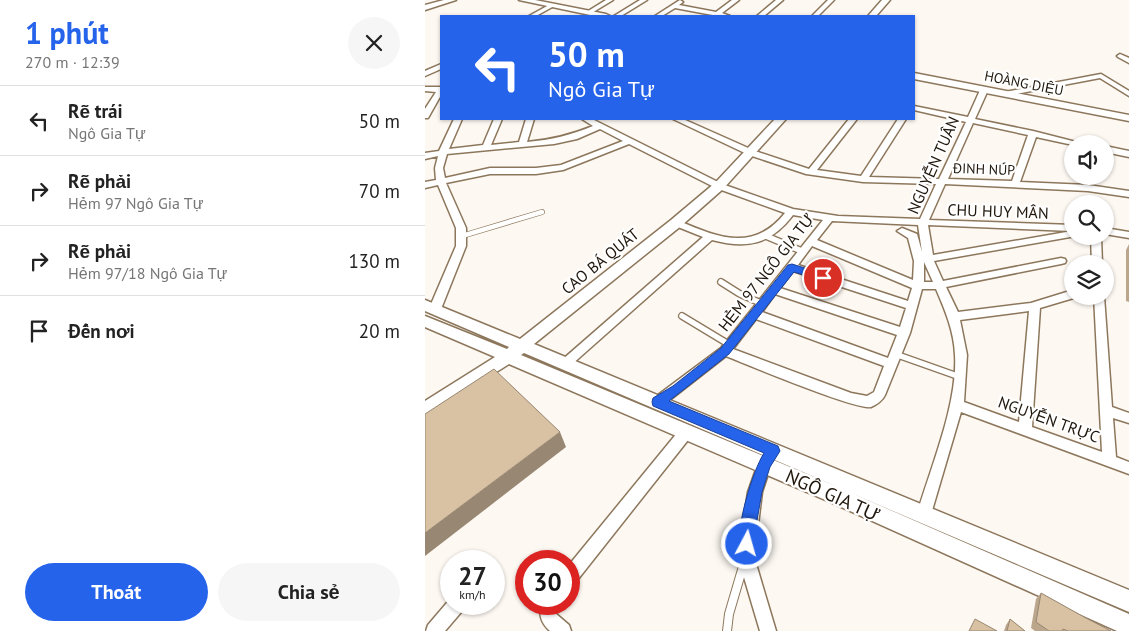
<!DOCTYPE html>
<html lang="vi">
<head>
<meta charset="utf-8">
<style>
	body { margin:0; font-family:"PT Sans",sans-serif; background:#f6f6f6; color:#222; height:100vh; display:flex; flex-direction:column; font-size:19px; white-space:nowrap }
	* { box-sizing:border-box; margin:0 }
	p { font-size:16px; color:#767676 }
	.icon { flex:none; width:28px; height:28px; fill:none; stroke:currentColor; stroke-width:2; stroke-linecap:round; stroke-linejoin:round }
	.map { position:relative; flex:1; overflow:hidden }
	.sheet { display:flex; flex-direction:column; background:#fff; width:425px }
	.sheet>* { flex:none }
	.top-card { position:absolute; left:15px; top:15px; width:475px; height:105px; border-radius:0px; box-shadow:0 1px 4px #0004; background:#2563eb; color:#fff; overflow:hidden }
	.tools { position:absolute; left:639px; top:135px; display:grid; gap:10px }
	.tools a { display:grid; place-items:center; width:50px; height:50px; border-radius:50%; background:#fff; box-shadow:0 1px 4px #0004; font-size:25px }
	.speed { position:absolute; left:15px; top:550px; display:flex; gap:10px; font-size:25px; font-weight:700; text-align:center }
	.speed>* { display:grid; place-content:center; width:65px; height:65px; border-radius:50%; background:#fff; box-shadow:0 1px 4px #0004; line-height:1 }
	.speed small { font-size:12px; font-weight:400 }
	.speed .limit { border:8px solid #d22; background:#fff; color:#111 }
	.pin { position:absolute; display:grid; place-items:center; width:42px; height:42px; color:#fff; margin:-21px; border:2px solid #fff; border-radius:50%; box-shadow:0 1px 5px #0007 }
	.me { position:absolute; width:55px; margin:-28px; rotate:6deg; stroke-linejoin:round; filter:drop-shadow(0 0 4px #0008) }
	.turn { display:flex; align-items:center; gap:18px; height:105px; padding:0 25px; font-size:22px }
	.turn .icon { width:65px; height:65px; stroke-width:2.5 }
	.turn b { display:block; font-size:35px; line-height:42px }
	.round { display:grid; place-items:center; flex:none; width:52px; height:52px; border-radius:26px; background:#f6f6f6 }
	.overview { display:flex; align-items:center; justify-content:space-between; height:85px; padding:0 25px }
	h1 { font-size:30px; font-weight:600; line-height:38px; color:#2563eb }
	.primary-button { display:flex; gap:10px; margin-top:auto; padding:10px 25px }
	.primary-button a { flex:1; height:58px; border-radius:30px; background:#2563eb; color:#fff; font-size:20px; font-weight:600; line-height:58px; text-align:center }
	.primary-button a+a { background:#f6f6f6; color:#222 }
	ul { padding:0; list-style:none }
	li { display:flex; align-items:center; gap:15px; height:70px; padding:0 25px; border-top:1px solid #e0e0e0 }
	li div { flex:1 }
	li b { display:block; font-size:19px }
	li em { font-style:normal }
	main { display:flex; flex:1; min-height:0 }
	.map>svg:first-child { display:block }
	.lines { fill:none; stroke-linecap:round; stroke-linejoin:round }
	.lane-far2-casing { stroke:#8d775c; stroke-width:6 }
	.lane-far1-casing { stroke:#8d775c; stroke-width:8 }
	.lane-casing { stroke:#8d775c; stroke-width:10 }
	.street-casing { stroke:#8d775c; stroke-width:3 }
	.secondary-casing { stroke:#8d775c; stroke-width:3 }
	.lane-far2 { stroke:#fff; stroke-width:4.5 }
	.lane-far1 { stroke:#fff; stroke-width:5.5 }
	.lane { stroke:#fff; stroke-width:8 }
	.street { fill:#fff; fill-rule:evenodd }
	.secondary { fill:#fff; fill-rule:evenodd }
	.wall { fill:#bba68c }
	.shaded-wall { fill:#988772 }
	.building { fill:#d9c1a3; stroke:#988772 }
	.route { fill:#2563eb; stroke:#184099 }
	.labels { text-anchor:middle; stroke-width:4.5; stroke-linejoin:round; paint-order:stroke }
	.far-street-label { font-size:14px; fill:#20170c; stroke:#fff }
	.street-label { font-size:16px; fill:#20170c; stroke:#fff }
	.near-street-label { font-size:19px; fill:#20170c; stroke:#fff }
</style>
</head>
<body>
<main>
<section class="sheet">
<div class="overview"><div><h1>1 phút</h1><p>270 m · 12:39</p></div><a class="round"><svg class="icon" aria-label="close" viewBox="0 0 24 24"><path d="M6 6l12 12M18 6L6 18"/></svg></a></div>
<ul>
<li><svg class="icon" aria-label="left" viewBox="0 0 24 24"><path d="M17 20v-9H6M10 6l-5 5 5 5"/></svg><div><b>Rẽ trái</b><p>Ngô Gia Tự</p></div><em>50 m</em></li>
<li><svg class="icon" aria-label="right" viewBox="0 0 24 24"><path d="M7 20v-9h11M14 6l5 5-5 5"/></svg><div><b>Rẽ phải</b><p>Hẻm 97 Ngô Gia Tự</p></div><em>70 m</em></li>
<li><svg class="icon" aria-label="right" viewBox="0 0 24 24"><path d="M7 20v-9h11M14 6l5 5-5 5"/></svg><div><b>Rẽ phải</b><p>Hẻm 97/18 Ngô Gia Tự</p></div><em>130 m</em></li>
<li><svg class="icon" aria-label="arrive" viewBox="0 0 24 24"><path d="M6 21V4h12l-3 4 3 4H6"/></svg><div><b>Đến nơi</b></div><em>20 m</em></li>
</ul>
<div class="primary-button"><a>Thoát</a><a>Chia sẻ</a></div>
</section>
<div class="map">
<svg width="704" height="631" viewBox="0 0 704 631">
	<rect width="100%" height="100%" fill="#fdf8f2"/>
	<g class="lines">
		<g class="lane-far2-casing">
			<path id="lane-far2" d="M37,236L117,212"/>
		</g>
		<g class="lane-far1-casing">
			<path id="lane-far1" d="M37,236L39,235
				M341,236L379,252
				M296,282L315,294L338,304
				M257,316L305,345
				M470,354L535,377"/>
		</g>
		<g class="lane-casing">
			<path id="lane" d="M302,631L304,614L319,563"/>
		</g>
		<g class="street-casing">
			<path id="street" d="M181,0H188L165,14L160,13Z
				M215,0H222L196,16H189Z
				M255,0L258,2L254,5L291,12L307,0H314L297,13L305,16H293L250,8L237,16H230Z
				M351,0H358L339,16H332Z
				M403,0H409L393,16H387Z
				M124,5L129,6L111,16H104Z
				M695,54L704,58V63L693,57L692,56Z
				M16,64V69L0,76V71Z
				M676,74L704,91V96L675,78L580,96L576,94L580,92Z
				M0,87H16V95L3,118H0V109L11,92L0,91Z
				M556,88L563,90L550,119L608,131L659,144L648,145L611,137L595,182L663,185L704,191V197L663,191L520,184L504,220L648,225V236H651L509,261L518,281L636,258L640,259L641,261L640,263L636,264L521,287L533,312L606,303L648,290V296L652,297L615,308L607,427L677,452L669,296H679L687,407L704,413V423L688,418L691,457L704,462V474L536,412L506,514L504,519L499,521L494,519L492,514C506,467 533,403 530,355C529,331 520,310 511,289H497L485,333L460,395C458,400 451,405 446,407C431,410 323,365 301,356L237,406L233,407L229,406L227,402L229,398L296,348L398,220L368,215C345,245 322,249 287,240L145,366H137L135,363L137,360L278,237L248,225L246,223L248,221H254C294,238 329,252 360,213L291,188L204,144L138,170L111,174H65L21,183L41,228V246L16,309L10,313L4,309L31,246V228L13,185L0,188V182L11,180L10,168L13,156L0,159V153L14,151L29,119H37L24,149L58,145L69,119H77L66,145L94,142L101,119H109L102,142C126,140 146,135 168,126L157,119H167L297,184L368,209L413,216L495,219L511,184L438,182L381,174L324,155L248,119H258L330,151L384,169L424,119H432L392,170L436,176L473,119H481L444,177L514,179L541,122L489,110V106L543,117ZM548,123L603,135L587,181L523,179ZM175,129L198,141L136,165L111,168H65L20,178L18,168L22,154L129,144L152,139ZM407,221L493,225L497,252L492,234L477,228L472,231L483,238L489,261L488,280L392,240ZM503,225L647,231L508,255ZM387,246L487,288L483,301L373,265ZM499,262L508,282H499ZM368,271L481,308L475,327L355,288ZM350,294L472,335L463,358L337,312ZM604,311L594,422L539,402L542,355L535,320ZM331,319L459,366L449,392L442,396L426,393L308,349Z
				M680,146L704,151V157L680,152Z
				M680,228L704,232V238L680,234Z
				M666,236H676L677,264H667Z
				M262,425L267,427L269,431L267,435L150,583L144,585V565L257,427Z
				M339,459L344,461L346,465L337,492L329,557L351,631H335L313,557L323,492L334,461Z
				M26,598V604H40L38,610L20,631H1L3,625Z
				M116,604H132L130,613L144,625L146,631H125C116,623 114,615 116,604Z"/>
		</g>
		<g class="secondary-casing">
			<path id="secondary" d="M19,0H31L0,10V5Z
				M94,0H110L181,14L185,16H170Z
				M457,0H465L451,16H443Z
				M489,73L704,115V121L489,79Z
				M350,119H361L298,189L256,226L109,344L704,590V612L426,493L704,614V631H692L405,502L84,364L0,417V401L70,357L0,327V316L82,349L84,347L0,311V300L95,339L246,220L290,183ZM99,353L413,487L96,355Z"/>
		</g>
		<use href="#lane-far2" class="lane-far2"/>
		<use href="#lane-far1" class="lane-far1"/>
		<use href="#lane" class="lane"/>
		<use href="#street" class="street"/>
		<use href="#secondary" class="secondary"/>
	</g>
	<path class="wall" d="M704,244V302L701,301V250Z
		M616,593L659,617L686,631H610L606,628L611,599Z
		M585,619L600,631H579L581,625Z"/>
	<path class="shaded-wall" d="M135,432L141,447L0,556V533Z"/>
	<path class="building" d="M69,369L135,432L0,533V414Z
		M616,593L659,617L686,631H643L638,629L637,631H624L611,622Z
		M550,619L572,631H544Z
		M585,619L600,631H582Z"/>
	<path class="route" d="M367,264L402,275L403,278L398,281L369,272L304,354L244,401L353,446L355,451L345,467L337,492L327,549L322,551L316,549C309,531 328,470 339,453L228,406L227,402L228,398L248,386L296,348L363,265Z"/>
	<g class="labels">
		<g class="far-street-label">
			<text transform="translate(599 83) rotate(11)" y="5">HOÀNG DIỆU</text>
			<text transform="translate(559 169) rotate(2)" y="5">ĐINH NÚP</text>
		</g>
		<g class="street-label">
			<text transform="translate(508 165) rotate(-66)" y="6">NGUYỄN TUÂN</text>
			<text transform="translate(573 211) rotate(2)" y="6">CHU HUY MÂN</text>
			<text transform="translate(175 261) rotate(-39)" y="6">CAO BÁ QUÁT</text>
			<text transform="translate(341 272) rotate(-52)" y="6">HẺM 97 NGÔ GIA TỰ</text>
			<text transform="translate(624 419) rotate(20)" y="6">NGUYỄN TRỰC</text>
		</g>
		<g class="near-street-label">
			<text transform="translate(408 495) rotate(24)" y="7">NGÔ GIA TỰ</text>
		</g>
	</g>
</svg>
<div class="tools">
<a><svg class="icon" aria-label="sound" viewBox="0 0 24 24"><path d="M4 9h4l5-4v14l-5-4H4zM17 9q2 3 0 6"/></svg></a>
<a><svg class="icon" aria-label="search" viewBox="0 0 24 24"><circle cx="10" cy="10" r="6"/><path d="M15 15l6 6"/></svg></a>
<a><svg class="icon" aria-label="layers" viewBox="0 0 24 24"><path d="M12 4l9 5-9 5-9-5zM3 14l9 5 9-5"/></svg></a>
</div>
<div class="speed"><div>27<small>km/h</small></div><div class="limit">30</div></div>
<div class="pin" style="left:398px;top:278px;background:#d93025"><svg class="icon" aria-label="arrive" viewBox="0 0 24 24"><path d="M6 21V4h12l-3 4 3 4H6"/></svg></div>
<svg class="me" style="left:322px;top:544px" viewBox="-20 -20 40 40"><circle r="17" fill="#2563eb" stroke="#fff" stroke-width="3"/><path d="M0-11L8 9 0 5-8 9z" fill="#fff"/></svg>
<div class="top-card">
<div class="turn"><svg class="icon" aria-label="left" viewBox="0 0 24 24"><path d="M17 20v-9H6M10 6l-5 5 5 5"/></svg><div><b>50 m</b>Ngô Gia Tự</div></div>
</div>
</div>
</main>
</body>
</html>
